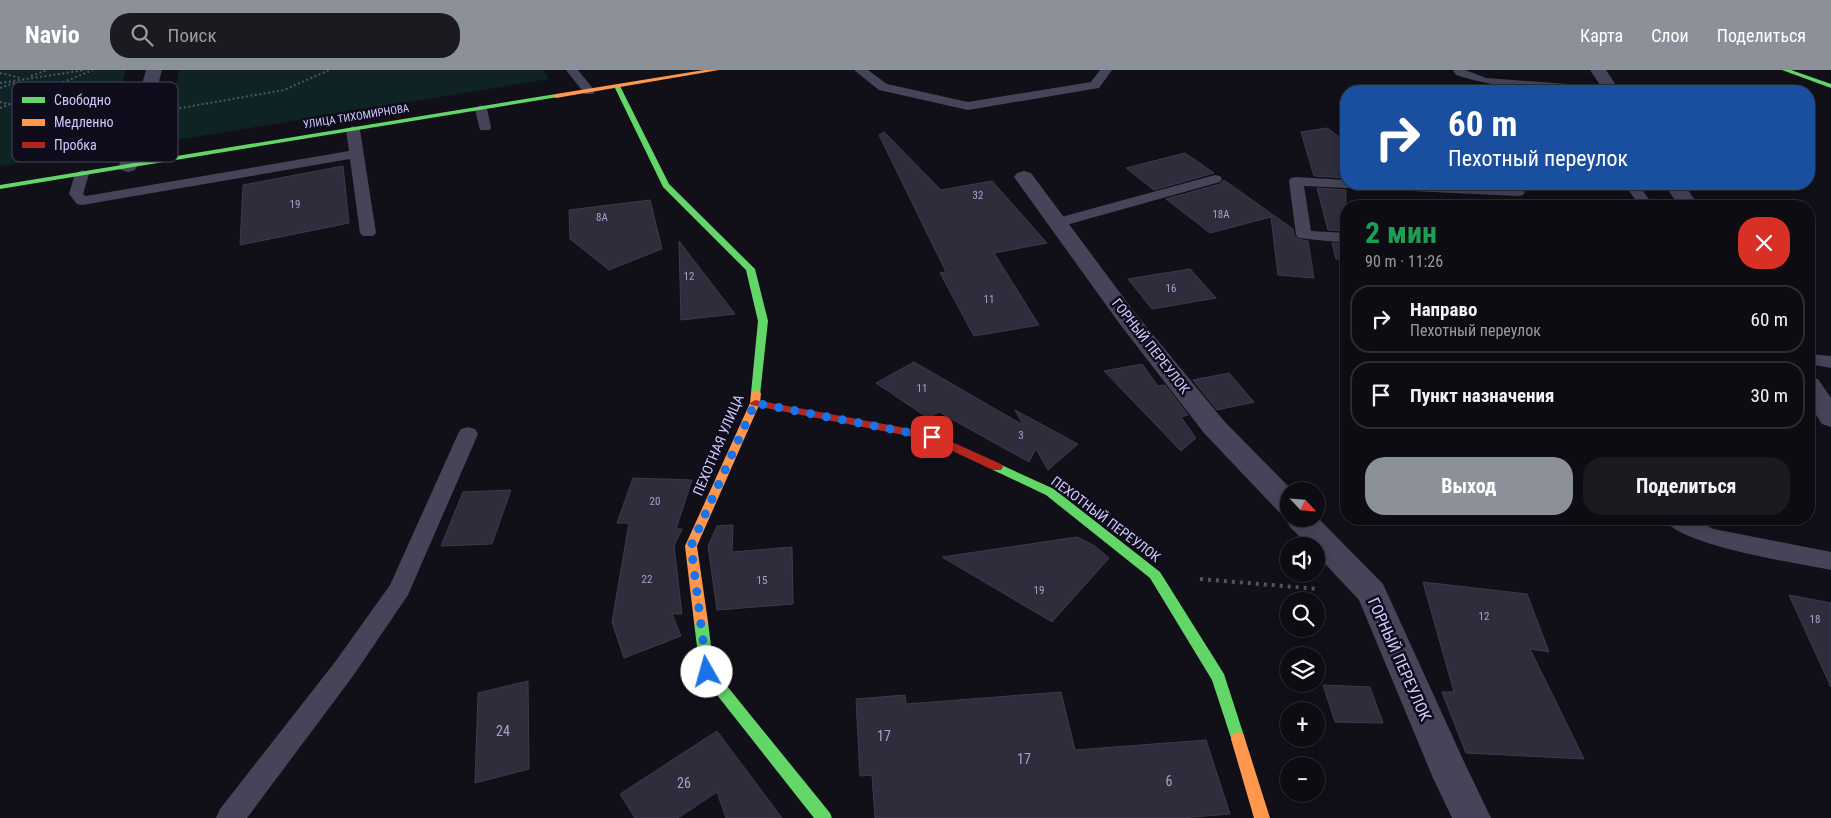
<!DOCTYPE html>
<html lang="ru">
<head>
<meta charset="utf-8">
<style>
	body { margin:0; font-family:"Roboto Condensed",sans-serif; background:#1b1a20; color:#f1f3f6; height:100vh; display:flex; flex-direction:column; font-size:19px; white-space:nowrap }
	* { box-sizing:border-box; margin:0 }
	p { font-size:16px; color:#9a9b9f }
	.icon { flex:none; width:28px; height:28px; fill:none; stroke:currentColor; stroke-width:2; stroke-linecap:round; stroke-linejoin:round }
	.map { position:relative; flex:1; overflow:hidden }
	.side { position:absolute; left:1340px; top:130px; width:475px; height:325px; display:flex; flex-direction:column; background:#0d0c12; border-radius:20px; box-shadow:0 2px 12px #0003,0 0 0 1px #2d2c32 }
	.side>* { flex:none }
	.banner { position:absolute; left:1340px; top:15px; width:475px; height:105px; border-radius:20px; box-shadow:0 2px 12px #0003,0 0 0 1px #2d2c32; background:#1a4fa0; color:#fff; overflow:hidden }
	.needle { width:32px; rotate:116deg }
	.buttons { position:absolute; left:1280px; top:412px; display:grid; gap:10px }
	.buttons a { display:grid; place-items:center; width:45px; height:45px; border-radius:50%; background:#0d0c12; box-shadow:0 2px 12px #0003,0 0 0 1px #2d2c32; font-size:25px }
	.pin { position:absolute; display:grid; place-items:center; width:42px; height:42px; color:#fff; margin:-21px; border-radius:10px; box-shadow:0 2px 8px #0006 }
	.me { position:absolute; width:55px; margin:-28px; rotate:353deg; stroke-linejoin:round; filter:drop-shadow(0 0 4px #0008) }
	.turn { display:flex; align-items:center; gap:18px; height:105px; padding:0 25px; font-size:22px }
	.turn .icon { width:65px; height:65px; stroke-width:2.5 }
	.turn b { display:block; font-size:35px; line-height:42px }
	.round { display:grid; place-items:center; flex:none; width:52px; height:52px; border-radius:20px; background:#1b1a20 }
	.head { display:flex; align-items:center; justify-content:space-between; height:85px; padding:0 25px }
	h1 { font-size:30px; font-weight:700; line-height:38px; color:#1e9e55 }
	.button { display:flex; gap:10px; margin-top:auto; padding:10px 25px }
	.button a { flex:1; height:58px; border-radius:20px; background:#8c9099; color:#fff; font-size:20px; font-weight:700; line-height:58px; text-align:center }
	.button a+a { background:#1b1a20; color:#f1f3f6 }
	ul { padding:0; list-style:none }
	li { display:flex; align-items:center; gap:15px; height:68px; margin:0 10px 8px; padding:0 15px; border:2px solid #2d2c32; border-radius:20px }
	li div { flex:1 }
	li b { display:block; font-size:19px }
	li em { font-style:normal }
	header { display:flex; align-items:center; gap:30px; box-sizing:border-box; height:70px; padding:0 25px; background:#8c9099; color:#fff }
	header strong { font-size:24px }
	nav { display:flex; gap:28px; margin-inline-start:auto; font-size:18px }
	.search { width:350px; height:45px; background:#1b1a20; display:flex; align-items:center; gap:12px; box-sizing:border-box; padding:0 18px; border-radius:20px; color:#9a9b9f; font-size:19px }
	.map>svg:first-child { display:block }
	.green { fill:#0f2324 }
	.building { fill:#2f2c3c; stroke:#3d3a4d }
	.lines { fill:none; stroke-linecap:round; stroke-linejoin:round }
	.path-far1 { stroke:#495763; stroke-width:2; stroke-dasharray:2 2.5; stroke-linecap:butt }
	.path { stroke:#495763; stroke-width:4; stroke-dasharray:3 5; stroke-linecap:butt }
	.lane { fill:#464459; fill-rule:evenodd }
	.street { fill:#464459; fill-rule:evenodd }
	.fast { fill:#63d668; fill-rule:evenodd }
	.slow { fill:#ff974d; fill-rule:evenodd }
	.jam { fill:#b3261e; fill-rule:evenodd }
	.route { stroke:#1a73e8; stroke-width:9; stroke-dasharray:0 16.2 }
	.labels { text-anchor:middle; stroke-width:5; stroke-linejoin:round; paint-order:stroke }
	.far-street-label { font-size:11px; fill:#d0c9fd; stroke:#0f0c1c }
	.number-label { font-size:11px; fill:#a8a2cd }
	.street-label { font-size:14px; fill:#d0c9fd; stroke:#0f0c1c }
	.near-number-label { font-size:14px; fill:#a8a2cd }
	.near-street-label { font-size:16px; fill:#d0c9fd; stroke:#0f0c1c }
	.key { fill:#0f0c1c; stroke:#494560; stroke-width:1 }
	.key-label { font-size:14px; fill:#d0c9fd }
</style>
</head>
<body>
<header>
<strong>Navio</strong>
<div class="search"><svg class="icon" aria-label="search" viewBox="0 0 24 24"><circle cx="10" cy="10" r="6"/><path d="M15 15l6 6"/></svg>Поиск</div>
<nav><a>Карта</a><a>Слои</a><a>Поделиться</a></nav>
</header>
<div class="map">
<svg width="1831" height="748" viewBox="0 0 1831 748">
	<rect width="100%" height="100%" fill="#111018"/>
	<path class="green" d="M0,0H126L104,81L0,96Z
		M179,0H543L549,9L164,72Z"/>
	<path class="building" d="M1327,58L1346,72V108L1314,106L1301,62Z
		M884,62L941,120L992,111L1047,173L994,183L1039,255L974,266L940,203L946,202L879,65Z
		M1185,83L1214,103L1154,120L1126,98Z
		M343,96L349,153L240,175L243,115Z
		M1224,110L1293,159L1294,165L1298,169L1308,171L1314,208L1278,205L1271,147L1210,163L1166,129L1220,114Z
		M1317,118L1346,120V161L1328,160Z
		M650,130L662,179L609,200L570,169L569,140Z
		M679,171L735,244L681,250Z
		M1332,173L1346,175V188L1336,189Z
		M1190,199L1216,228L1152,239L1128,209Z
		M914,292L1023,355L1015,340L1078,374L1048,400L1036,379L1029,392L939,342L928,348L876,313Z
		M1142,294L1158,316L1165,315L1188,345L1181,347L1196,368L1181,381L1104,301Z
		M1229,303L1254,332L1217,340L1193,310Z
		M633,408L692,410L676,459H682L674,476L682,544H672L681,566L624,588L612,552L629,453H617Z
		M511,420L492,474L441,476L463,422Z
		M733,455L732,482L792,477L793,534L717,540L708,476L717,456Z
		M1077,467L1095,476L1109,488L1052,552L942,487Z
		M1423,512L1527,524L1549,582L1530,579L1584,689L1466,683L1442,622H1454Z
		M1789,525L1831,533V617Z
		M528,611L529,699L475,713L478,623Z
		M1323,615L1370,617L1383,653L1335,652Z
		M1061,622L1075,680L1206,670L1230,744L1181,748H875L872,705L860,706L856,629L905,625L906,634Z
		M717,661L782,748H726L717,722L678,748H635L620,724Z"/>
	<g class="lines">
		<path class="path-far1" d="M0,3L21,8
			M31,6L47,0
			M0,13L85,0
			M0,18L17,12
			M0,32L91,52L109,49
			M0,38L93,0
			M175,39L284,20L329,0"/>
		<path class="path" d="M1200,509L1318,519"/>
		<path class="lane" d="M566,0H578L595,21L593,24H585Z
			M854,0H868L887,14L968,32L1091,12L1100,0H1112L1099,18L968,40L879,20Z
			M1453,0H1465L1486,8L1609,17L1615,21C1566,24 1502,20 1456,5Z
			M481,35L487,39L491,57L490,60H480L475,39Z
			M353,56L360,60L376,163L373,166H363L360,163L350,89L82,135L77,134L69,124L75,104L82,100L89,104L83,124L86,126L349,81L346,60Z
			M1215,105L1220,106L1222,109L1220,112L1059,157L1054,155L1051,152L1054,149Z
			M1296,107L1346,110V114H1435L1507,117L1505,114H1519L1525,122L1523,125L1518,126L1304,116L1311,161L1346,163V173L1299,168L1296,165L1289,111L1291,108Z
			M1624,114H1638L1654,136H1640Z
			M1809,284L1831,286V298L1809,294Z
			M468,357L475,359L478,364L408,525L353,606L247,748H216L220,739L335,592L390,515L458,364L461,359Z
			M1664,449H1692L1714,459L1831,482V500C1797,493 1680,476 1664,449Z"/>
		<path class="street" d="M146,0H162L137,96L135,100L128,102L121,100L119,96Z
			M1590,0H1606L1620,21H1604Z
			M1024,101L1031,103L1135,243L1224,351L1293,421H1289V449H1316V446L1383,514L1466,696L1491,748H1452L1433,708L1359,530L1316,484V476H1309L1290,457L1286,449L1288,445L1279,442L1204,363L1119,253L1014,107L1017,103Z
			M1664,114H1684L1699,136H1679Z
			M1809,307L1818,309L1831,328V357L1822,354L1809,334Z"/>
		<path class="fast" d="M1782,0H1791L1831,14V18Z
			M615,15L620,16L669,114L755,199L768,251L760,325L756,326L751,323L758,251L746,200L663,117L614,16Z
			M556,24L558,25V27L0,119V115Z
			M997,393L1054,419L1160,502L1224,604L1245,669L1243,674L1238,676L1233,674L1212,610L1150,508L1046,425L993,400L991,397Z
			M701,547L706,548L708,552L714,600L830,743L832,748H814L702,606L700,602L694,552L696,548Z"/>
		<path class="slow" d="M704,0H719L556,28L553,26L556,24Z
			M756,320L761,323L760,333L697,476L708,552L706,556L701,557L696,556L694,552L685,476L750,333L751,323Z
			M1238,662L1243,664L1245,669L1270,748H1254L1231,669L1233,664Z"/>
		<path class="jam" d="M755,330L932,363L1001,394L1003,397L1001,400H993L929,370L751,335L750,333Z"/>
	</g>
	<g class="lines">
		<path class="route" d="M707,602L691,476L755,333L932,367"/>
	</g>
	<g class="labels">
		<g class="far-street-label">
			<text transform="translate(356 46) rotate(-9)" y="4">УЛИЦА ТИХОМИРНОВА</text>
		</g>
		<g class="number-label">
			<text x="978" y="129">32</text>
			<text x="295" y="138">19</text>
			<text x="1221" y="148">18А</text>
			<text x="602" y="151">8А</text>
			<text x="689" y="210">12</text>
			<text x="1171" y="222">16</text>
			<text x="989" y="233">11</text>
			<text x="922" y="322">11</text>
			<text x="1021" y="369">3</text>
			<text x="655" y="435">20</text>
			<text x="647" y="513">22</text>
			<text x="762" y="514">15</text>
			<text x="1039" y="524">19</text>
			<text x="1484" y="550">12</text>
			<text x="1815" y="553">18</text>
		</g>
		<g class="street-label">
			<text transform="translate(1151 276) rotate(52)" y="5">ГОРНЫЙ ПЕРЕУЛОК</text>
			<text transform="translate(718 375) rotate(-67)" y="5">ПЕХОТНАЯ УЛИЦА</text>
			<text transform="translate(1106 449) rotate(37)" y="5">ПЕХОТНЫЙ ПЕРЕУЛОК</text>
		</g>
		<g class="near-number-label">
			<text x="503" y="666">24</text>
			<text x="884" y="671">17</text>
			<text x="1024" y="694">17</text>
			<text x="1169" y="716">6</text>
			<text x="684" y="718">26</text>
		</g>
		<g class="near-street-label">
			<text transform="translate(1400 589) rotate(66)" y="6">ГОРНЫЙ ПЕРЕУЛОК</text>
		</g>
	</g>
	<rect x="12" y="12" width="166" height="80" rx="8" class="key"/>
	<rect x="22" y="27" width="23" height="6" fill="#63d668"/>
	<rect x="22" y="49" width="23" height="7" fill="#ff974d"/>
	<rect x="22" y="72" width="23" height="6" fill="#b3261e"/>
	<g class="key-label">
		<text x="54" y="35">Свободно</text>
		<text x="54" y="57">Медленно</text>
		<text x="54" y="80">Пробка</text>
	</g>
</svg>
<div class="buttons">
<a><svg class="needle" viewBox="-14 -14 28 28"><path d="M0-13l5 13h-10z" fill="#e53935"/><path d="M0 13l5-13h-10z" fill="#9a9b9f"/></svg></a>
<a><svg class="icon" aria-label="sound" viewBox="0 0 24 24"><path d="M4 9h4l5-4v14l-5-4H4zM17 9q2 3 0 6"/></svg></a>
<a><svg class="icon" aria-label="search" viewBox="0 0 24 24"><circle cx="10" cy="10" r="6"/><path d="M15 15l6 6"/></svg></a>
<a><svg class="icon" aria-label="layers" viewBox="0 0 24 24"><path d="M12 4l9 5-9 5-9-5zM3 14l9 5 9-5"/></svg></a>
<a>+</a>
<a>−</a>
</div>
<div class="pin" style="left:932px;top:367px;background:#d93025"><svg class="icon" aria-label="arrive" viewBox="0 0 24 24"><path d="M6 21V4h12l-3 4 3 4H6"/></svg></div>
<svg class="me" style="left:707px;top:602px" viewBox="-20 -20 40 40"><circle r="19" fill="#fff"/><path d="M0-13L10 11 0 6-10 11z" fill="#1a73e8"/></svg>
<div class="banner">
<div class="turn"><svg class="icon" aria-label="right" viewBox="0 0 24 24"><path d="M7 20v-9h11M14 6l5 5-5 5"/></svg><div><b>60 m</b>Пехотный переулок</div></div>
</div>
<section class="side">
<div class="head"><div><h1>2 мин</h1><p>90 m · 11:26</p></div><a class="round" style="background:#d93025;color:#fff"><svg class="icon" aria-label="close" viewBox="0 0 24 24"><path d="M6 6l12 12M18 6L6 18"/></svg></a></div>
<ul>
<li><svg class="icon" aria-label="right" viewBox="0 0 24 24"><path d="M7 20v-9h11M14 6l5 5-5 5"/></svg><div><b>Направо</b><p>Пехотный переулок</p></div><em>60 m</em></li>
<li><svg class="icon" aria-label="arrive" viewBox="0 0 24 24"><path d="M6 21V4h12l-3 4 3 4H6"/></svg><div><b>Пункт назначения</b></div><em>30 m</em></li>
</ul>
<div class="button"><a>Выход</a><a>Поделиться</a></div>
</section>
</div>
</body>
</html>
